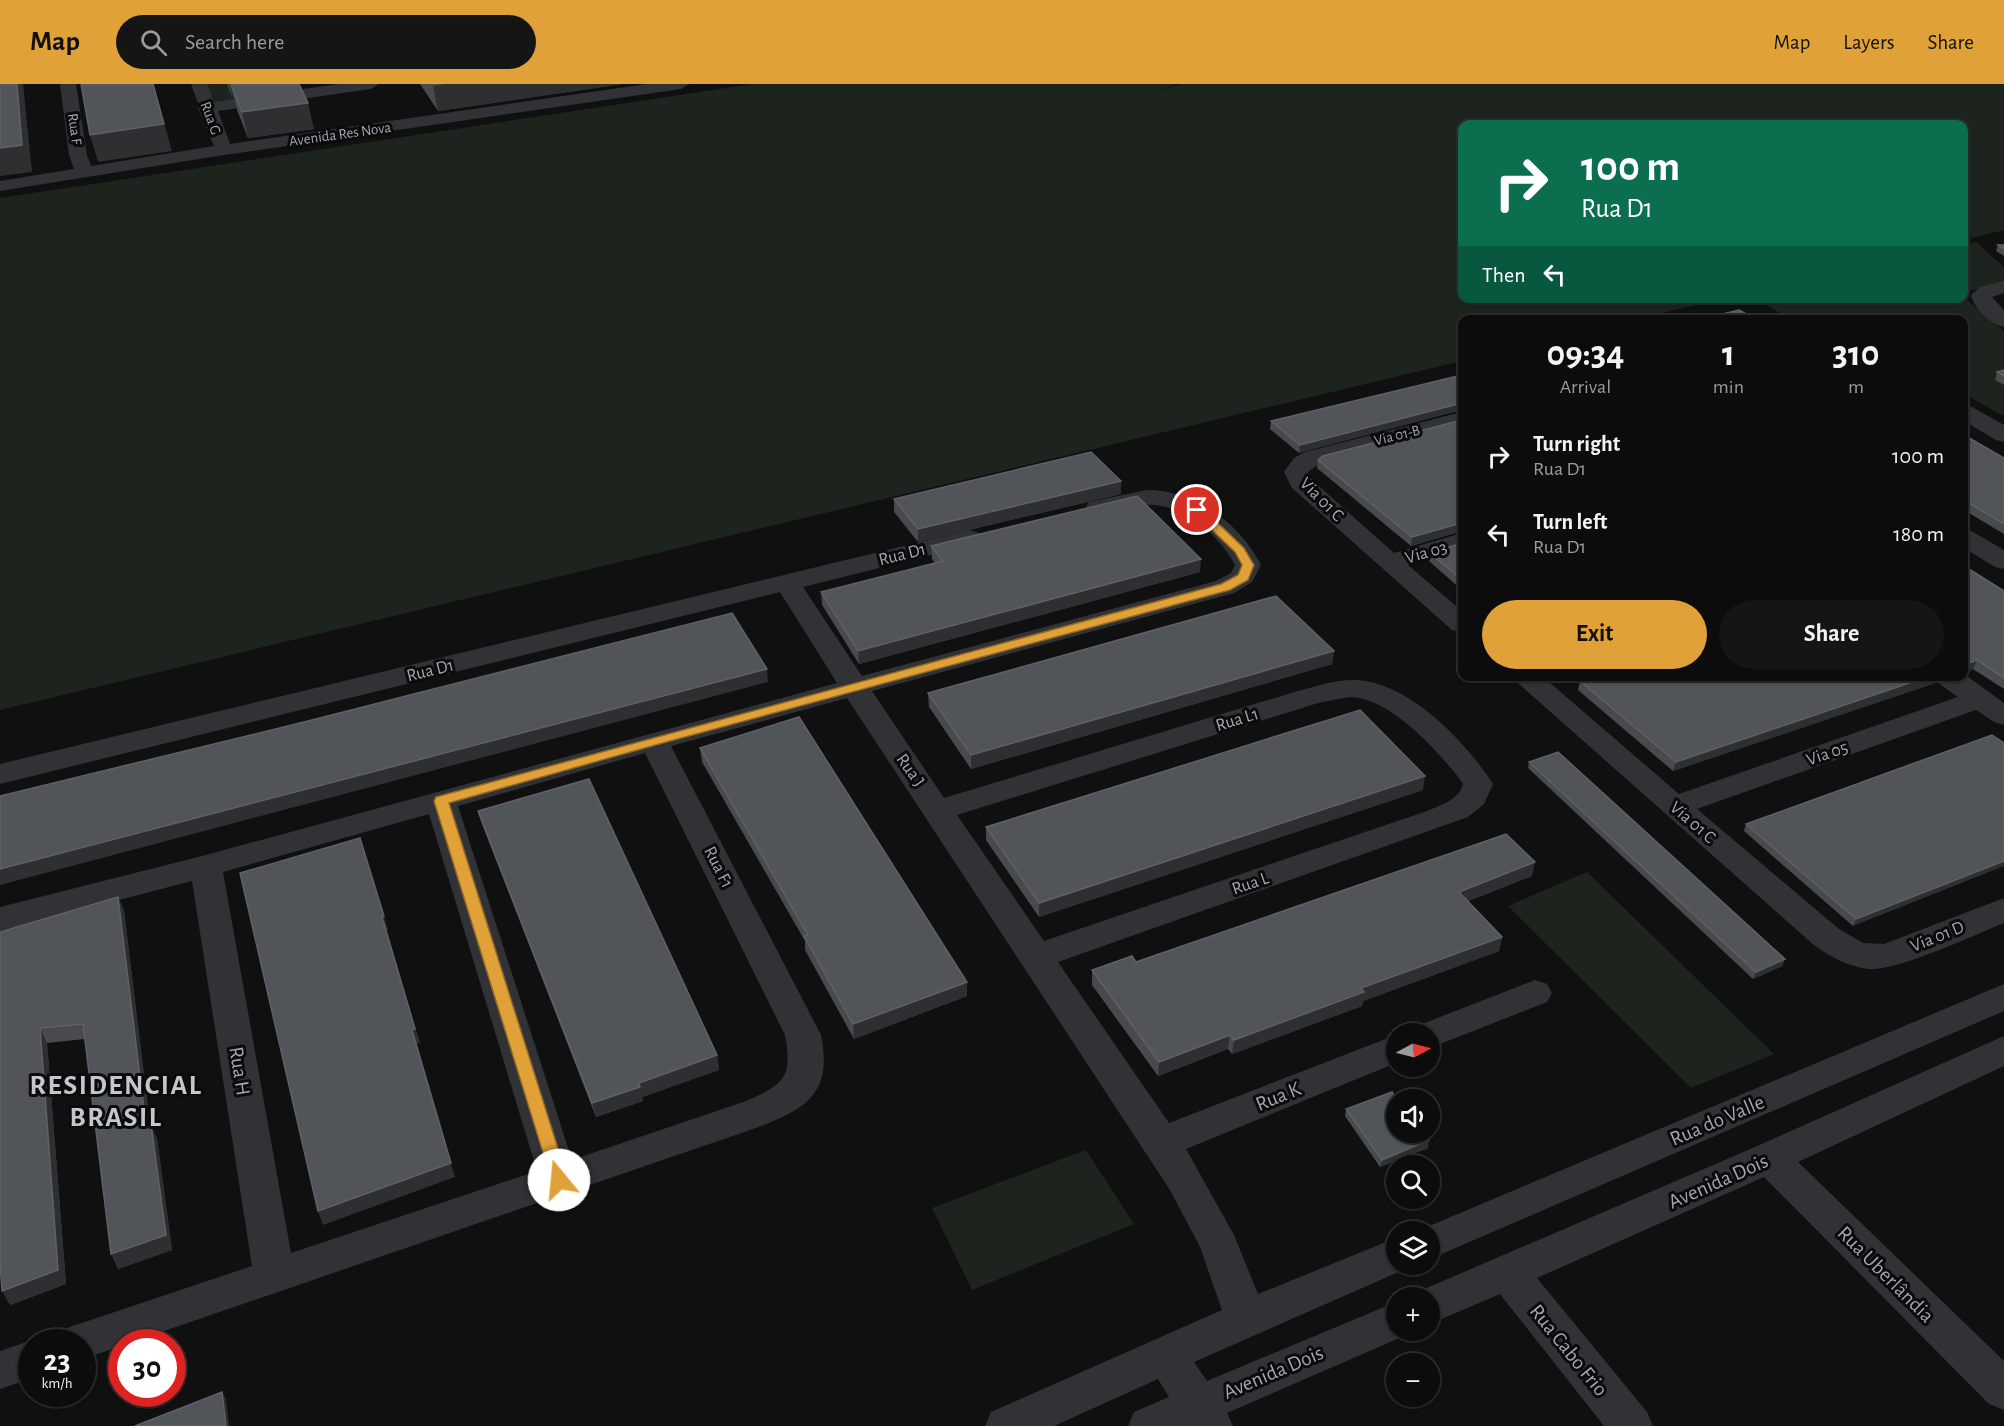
<!DOCTYPE html>
<html lang="en">
<head>
<meta charset="utf-8">
<style>
	body { margin:0; font-family:"Alegreya Sans",sans-serif; background:#151516; color:#f1f3f6; height:100vh; display:flex; flex-direction:column; font-size:22px; white-space:nowrap }
	* { box-sizing:border-box; margin:0 }
	p { font-size:20px; color:#9a9b9d }
	.icon { flex:none; width:33px; height:33px; fill:none; stroke:currentColor; stroke-width:2; stroke-linecap:round; stroke-linejoin:round }
	.map { position:relative; flex:1; overflow:hidden }
	.panel { position:absolute; left:1458px; top:231px; width:510px; height:366px; display:flex; flex-direction:column; background:#0c0c0d; border-radius:12px; box-shadow:0 2px 4px #0004,0 0 0 2px #2c2c2e }
	.panel>* { flex:none }
	.hud { position:absolute; left:1458px; top:36px; width:510px; height:183px; border-radius:12px; box-shadow:0 2px 4px #0004,0 0 0 2px #2c2c2e; background:#0b6e4f; color:#fff; overflow:hidden }
	.needle { width:39px; rotate:83deg }
	.tools { position:absolute; left:1386px; top:939px; display:grid; gap:12px }
	.tools a { display:grid; place-items:center; width:54px; height:54px; border-radius:50%; background:#0c0c0d; box-shadow:0 2px 4px #0004,0 0 0 2px #2c2c2e; font-size:30px }
	.speed { position:absolute; left:18px; top:1245px; display:flex; gap:12px; font-size:30px; font-weight:700; text-align:center }
	.speed>* { display:grid; place-content:center; width:78px; height:78px; border-radius:50%; background:#0c0c0d; box-shadow:0 2px 4px #0004,0 0 0 2px #2c2c2e; line-height:1 }
	.speed small { font-size:15px; font-weight:400 }
	.speed .limit { border:9px solid #d22; background:#fff; color:#111 }
	.pin { position:absolute; display:grid; place-items:center; width:51px; height:51px; color:#fff; margin:-26px; border:3px solid #fff; border-radius:50%; box-shadow:0 2px 6px #0007 }
	.me { position:absolute; width:66px; margin:-33px; rotate:343deg; stroke-linejoin:round; filter:drop-shadow(0 0 4px #0008) }
	.turn { display:flex; align-items:center; gap:21px; height:126px; padding:0 24px; font-size:27px }
	.turn .icon { width:78px; height:78px; stroke-width:2.5 }
	.turn b { display:block; font-size:42px; line-height:51px }
	.then { display:flex; align-items:center; height:57px; padding:0 24px; background:#0003; gap:12px; font-size:22px }
	.eta { display:flex; justify-content:space-evenly; align-items:center; height:102px; text-align:center }
	.eta b { font-size:36px; font-weight:700; line-height:42px }
	.cta { display:flex; gap:12px; margin-top:auto; padding:12px 24px }
	.cta a { flex:1; height:69px; border-radius:36px; background:#e1a139; color:#111; font-size:24px; font-weight:700; line-height:69px; text-align:center }
	.cta a+a { background:#151516; color:#f1f3f6 }
	ul { padding:0; list-style:none }
	li { display:flex; align-items:center; gap:18px; height:78px; padding:0 24px }
	li div { flex:1 }
	li b { display:block; font-size:22px }
	li em { font-style:normal }
	header { display:flex; align-items:center; gap:36px; box-sizing:border-box; height:84px; padding:0 30px; background:#e1a139; color:#111 }
	header strong { font-size:28px }
	nav { display:flex; gap:33px; margin-inline-start:auto; font-size:21px }
	.search { width:420px; height:54px; background:#151516; display:flex; align-items:center; gap:15px; box-sizing:border-box; padding:0 21px; border-radius:33px; color:#9a9b9d; font-size:22px }
	.map>svg:first-child { display:block }
	.green { fill:#1d231d }
	.lines { fill:none; stroke-linecap:round; stroke-linejoin:round }
	.street { fill:#313236; fill-rule:evenodd }
	.wall { fill:#484a4e }
	.shaded-wall { fill:#2d2f31 }
	.building { fill:#515459; stroke:#5e6167; stroke-width:1.5 }
	.route { fill:#e1a139; stroke:#926925; stroke-width:1.5 }
	.labels { text-anchor:middle; stroke-width:6; stroke-linejoin:round; paint-order:stroke }
	.far-street-label { font-size:15px; fill:#a2a7b1; stroke:#0b0b0c }
	.street-label { font-size:18px; fill:#a2a7b1; stroke:#0b0b0c }
	.near-street-label { font-size:21px; fill:#a2a7b1; stroke:#0b0b0c }
	.near-district-label { font-size:28px; font-weight:bold; letter-spacing:1.5px; fill:#c3c6cd; stroke:#0b0b0c }
</style>
</head>
<body>
<header>
<strong>Map</strong>
<div class="search"><svg class="icon" aria-label="search" viewBox="0 0 24 24"><circle cx="10" cy="10" r="6"/><path d="M15 15l6 6"/></svg>Search here</div>
<nav><a>Map</a><a>Layers</a><a>Share</a></nav>
</header>
<div class="map">
<svg width="2004" height="1342" viewBox="0 0 2004 1342">
	<rect width="100%" height="100%" fill="#101011"/>
	<path class="green" d="M202,0H297L301,8L212,19Z
		M752,0H1177L1158,7L1181,0H2004V146L1964,156V40H1462V214L1722,215L1636,235L1462,236V277L0,626V114Z
		M1976,158L2004,183V199L1968,207L1967,216L2004,247V332L1964,310V236L1791,235L1762,219L1769,214H1964V161Z
		M1587,788L1774,970L1691,1004L1508,822Z
		M1086,1066L1134,1140L972,1206L932,1124Z"/>
	<g class="lines">
		<path class="street" d="M60,0H76L87,71L91,82L214,62L198,24L199,22L191,0H207L214,18L338,0H379L371,5L218,27L230,60L647,0H689L681,5L224,71L0,107V97L74,85L69,71Z
			M2004,197V209L1992,213L2004,226V243C1990,240 1974,225 1971,211L1980,203Z
			M1964,321L1972,323L2004,341V358L1996,356L1964,337Z
			M1462,328V342L1321,378L1308,388L1312,396L1394,469L1462,449V465L1408,481L1462,527V548L1452,546L1292,404L1284,388L1294,374L1305,368Z
			M1147,406C1194,406 1240,439 1261,481L1252,498L1234,509L872,607L944,714L1298,607C1317,602 1337,595 1357,596C1410,599 1466,658 1493,700L1484,720L1468,733L1058,878L1169,1039L1396,951V979L1186,1065L1234,1151L1258,1210L1396,1154V1180H1412L1410,1183L1194,1278L1207,1297L1396,1218V1246H1412L1411,1249L1227,1329L1233,1342H1128L1134,1328L1169,1313L1158,1295L1054,1342H985L991,1328L1222,1226L1200,1163L1170,1106L847,614L671,662L821,951C833,1010 806,1025 756,1044L132,1258H122V1262L82,1275V1258H58L64,1245L252,1182L192,797L0,847V823L206,771L837,599L780,508L0,700V680L970,446L979,449L983,454L979,459L803,503L862,592L1216,497L1231,489L1235,481C1220,451 1180,418 1145,421C1127,423 1107,433 1089,428L1086,423L1089,418ZM1349,613C1388,612 1436,665 1459,694L1463,700C1459,716 1441,721 1427,727L1044,857L957,731L1318,619ZM645,669L785,951C793,993 784,1001 746,1017L572,1076L458,722ZM429,730L537,1087L291,1169L223,788Z
			M1964,445L1973,448L2004,466V485L1995,483L1964,464Z
			M1964,590L2004,619V641L1994,638L1976,626L1697,725L1839,845L1863,859L1884,860L2004,814V839C1974,851 1898,887 1869,885C1849,883 1831,873 1815,862L1510,592H1542L1679,710L1958,613L1937,598L1933,592H1964Z
			M1535,896L1547,900L1552,909L1547,918L1430,964V950H1413L1417,942Z
			M2004,900V927L1444,1169L1430,1174V1148H1415Z
			M2004,952V982L1798,1078L2004,1277V1326L1989,1320L1764,1093L1537,1194L1647,1328L1653,1342H1604L1500,1210L1430,1240V1214H1413L1415,1209L1755,1063Z
			M32,1256L39,1258H32V1294L0,1305V1267Z"/>
	</g>
	<path class="wall" d="M227,0H299L314,45L248,54L237,26L234,13H232Z
		M420,0H622L438,27Z
		M1998,161H2004V172L1996,167Z
		M2004,286V301L1995,296L1997,288Z
		M1462,291L1299,369L1270,345L1271,337Z
		M1462,336V447L1411,462L1317,384L1318,376Z
		M1964,351L2004,374V450L1964,426Z
		M1121,410L918,458L894,428V415Z
		M1462,459V506L1429,477L1430,469Z
		M931,462L1200,488L859,580L822,521L821,508L935,479L932,475Z
		M1964,482L2004,507V605L1973,585L1964,589Z
		M1334,567L1332,580L971,685L929,623L928,609Z
		M1580,597L1935,599L1673,687L1578,606Z
		M2004,659L1853,842L1744,747L1746,740Z
		M700,664L967,898V912L854,955L805,866V857L702,678Z
		M1529,678L1785,875L1782,882L1753,895L1528,684Z
		M1423,706L1039,833L986,756V743Z
		M478,727L717,971L719,986L642,1013L643,1017L596,1033L482,740Z
		M1532,792L1468,817L1502,853L1499,867L1363,917L1362,922L1232,970L1228,965L1158,992L1092,901V886L1136,878Z
		M118,813L124,827L150,1041L157,1055L172,1166L118,1185L85,955L47,959L66,1200L10,1221L0,848Z
		M1346,1025L1428,1064L1380,1083L1345,1032Z"/>
	<path class="shaded-wall" d="M17,0H23L32,88L0,92V64Z
		M153,0L172,67L98,78L90,51Z
		M229,0H294L231,1L234,13H232Z
		M445,0H622L438,27L433,2Z
		M308,19L314,45L248,54L242,28Z
		M1462,319V326L1299,369L1300,361Z
		M1121,397V410L918,458V445Z
		M1462,439V447L1411,462L1412,453Z
		M1201,475L1200,488L859,580L858,567Z
		M1334,567L1332,580L971,685V671Z
		M1977,576L1973,585L1964,589V581Z
		M767,585L768,598L0,801V785Z
		M1930,592H1937L1935,599L1673,687L1676,678Z
		M1425,692L1423,706L1039,833V819Z
		M2004,777V782L1853,842L1856,835Z
		M1535,778L1532,792L1456,822L1459,808Z
		M118,813L124,827L152,1056L146,1042Z
		M384,832L388,846L387,847L420,959L416,960L455,1093L323,1141L318,1127L412,946L382,833Z
		M1502,853L1499,867L1363,917L1362,922L1232,970L1234,956L1361,904Z
		M1785,875L1782,882L1753,895L1756,888Z
		M967,898V912L854,955L853,940Z
		M40,944L47,959L66,1200L10,1221L2,1207Z
		M1230,951L1228,965L1158,992L1159,978Z
		M717,971L719,986L642,1013L643,1017L596,1033L592,1019L639,999Z
		M151,1041L157,1055L172,1166L118,1185L111,1170Z
		M1429,1056L1428,1064L1380,1083L1382,1076Z
		M222,1308L226,1315L229,1342H226Z"/>
	<path class="building" d="M0,0H17L22,61L0,64Z
		M81,0H153L164,40L90,51Z
		M238,0H299L308,19L242,28L231,1Z
		M1998,161H2004V165Z
		M1739,226L1757,236H1698Z
		M2004,286V292L1997,288Z
		M1462,291V319L1300,361L1271,337Z
		M1462,336V439L1412,453L1318,376L1323,372Z
		M1964,351L2004,374V440L1964,416Z
		M1091,368L1121,397L918,445L894,415Z
		M1137,412L1201,475L858,567L821,508L943,477L931,462Z
		M1462,459V496L1430,469Z
		M1964,482L2004,507V594L1977,576L1964,581Z
		M1276,512L1334,567L971,671L928,609Z
		M732,529L767,585L0,785V712L308,637Z
		M1594,592H1930L1676,678L1580,597Z
		M1360,626L1425,692L1039,819L986,743Z
		M799,633L967,898L853,940L804,852L808,851L700,664Z
		M1992,651L2004,659V777L1856,835L1746,740Z
		M1558,668L1785,875L1756,888L1529,678Z
		M589,695L717,971L639,999L640,1003L592,1019L478,727Z
		M1506,750L1535,778L1459,808L1502,853L1361,904L1364,908L1234,956L1230,951L1159,978L1092,886L1132,872L1136,878Z
		M360,754L384,832L382,833L415,945L412,946L451,1079L318,1127L240,789Z
		M118,813L146,1042L151,1041L166,1151L111,1170L83,940L40,944L58,1186L2,1207L0,1178V848Z
		M1392,1008L1397,1016H1396V1048H1423L1429,1056L1382,1076L1346,1025Z
		M222,1308L226,1342H135Z"/>
	<path class="route" d="M1197,422L1201,423L1244,464L1254,481L1248,496L1230,506L659,660L449,719L568,1096L565,1101L559,1103L553,1101L434,717L436,713L1221,500L1238,491L1242,481L1235,468L1193,428V423Z"/>
	<g class="labels">
		<g class="far-street-label">
			<text transform="translate(211 34) rotate(70)" y="5">Rua G</text>
			<text transform="translate(75 45) rotate(82)" y="5">Rua F</text>
			<text transform="translate(340 50) rotate(-8)" y="5">Avenida Res Nova</text>
			<text transform="translate(1397 351) rotate(-14)" y="5">Via 01-B</text>
		</g>
		<g class="street-label">
			<text transform="translate(1322 415) rotate(45)" y="6">Via 01 C</text>
			<text transform="translate(1426 468) rotate(-16)" y="6">Via 03</text>
			<text transform="translate(902 470) rotate(-14)" y="6">Rua D1</text>
			<text transform="translate(430 586) rotate(-14)" y="6">Rua D1</text>
			<text transform="translate(1237 635) rotate(-17)" y="6">Rua L1</text>
			<text transform="translate(1827 669) rotate(-19)" y="6">Via 05</text>
			<text transform="translate(911 686) rotate(55)" y="6">Rua J</text>
			<text transform="translate(1693 738) rotate(41)" y="6">Via 01 C</text>
			<text transform="translate(719 783) rotate(63)" y="6">Rua F1</text>
			<text transform="translate(1250 799) rotate(-19)" y="6">Rua L</text>
			<text transform="translate(1937 852) rotate(-22)" y="6">Via 01 D</text>
		</g>
		<g class="near-street-label">
			<text transform="translate(240 987) rotate(81)" y="7">Rua H</text>
			<text transform="translate(1278 1012) rotate(-22)" y="7">Rua K</text>
			<text transform="translate(1717 1036) rotate(-23)" y="7">Rua do Valle</text>
			<text transform="translate(1718 1097) rotate(-24)" y="7">Avenida Dois</text>
			<text transform="translate(1886 1190) rotate(45)" y="7">Rua Uberlândia</text>
			<text transform="translate(1569 1266) rotate(51)" y="7">Rua Cabo Frio</text>
			<text transform="translate(1273 1288) rotate(-23)" y="7">Avenida Dois</text>
		</g>
		<g class="near-district-label">
			<text x="116" y="1010">RESIDENCIAL<tspan x="116" dy="32">BRASIL</tspan></text>
		</g>
	</g>
</svg>
<div class="tools">
<a><svg class="needle" viewBox="-14 -14 28 28"><path d="M0-13l5 13h-10z" fill="#e53935"/><path d="M0 13l5-13h-10z" fill="#9a9b9d"/></svg></a>
<a><svg class="icon" aria-label="sound" viewBox="0 0 24 24"><path d="M4 9h4l5-4v14l-5-4H4zM17 9q2 3 0 6"/></svg></a>
<a><svg class="icon" aria-label="search" viewBox="0 0 24 24"><circle cx="10" cy="10" r="6"/><path d="M15 15l6 6"/></svg></a>
<a><svg class="icon" aria-label="layers" viewBox="0 0 24 24"><path d="M12 4l9 5-9 5-9-5zM3 14l9 5 9-5"/></svg></a>
<a>+</a>
<a>−</a>
</div>
<div class="speed"><div>23<small>km/h</small></div><div class="limit">30</div></div>
<div class="pin" style="left:1197px;top:426px;background:#d93025"><svg class="icon" aria-label="arrive" viewBox="0 0 24 24"><path d="M6 21V4h12l-3 4 3 4H6"/></svg></div>
<svg class="me" style="left:559px;top:1096px" viewBox="-20 -20 40 40"><circle r="19" fill="#fff"/><path d="M0-13L10 11 0 6-10 11z" fill="#e1a139"/></svg>
<div class="hud">
<div class="turn"><svg class="icon" aria-label="right" viewBox="0 0 24 24"><path d="M7 20v-9h11M14 6l5 5-5 5"/></svg><div><b>100 m</b>Rua D1</div></div>
<div class="then">Then<svg class="icon" aria-label="left" viewBox="0 0 24 24"><path d="M17 20v-9H6M10 6l-5 5 5 5"/></svg></div>
</div>
<section class="panel">
<div class="eta">
<div><b>09:34</b><p>Arrival</p></div>
<div><b>1</b><p>min</p></div>
<div><b>310</b><p>m</p></div>
</div>
<ul>
<li><svg class="icon" aria-label="right" viewBox="0 0 24 24"><path d="M7 20v-9h11M14 6l5 5-5 5"/></svg><div><b>Turn right</b><p>Rua D1</p></div><em>100 m</em></li>
<li><svg class="icon" aria-label="left" viewBox="0 0 24 24"><path d="M17 20v-9H6M10 6l-5 5 5 5"/></svg><div><b>Turn left</b><p>Rua D1</p></div><em>180 m</em></li>
</ul>
<div class="cta"><a>Exit</a><a>Share</a></div>
</section>
</div>
</body>
</html>
